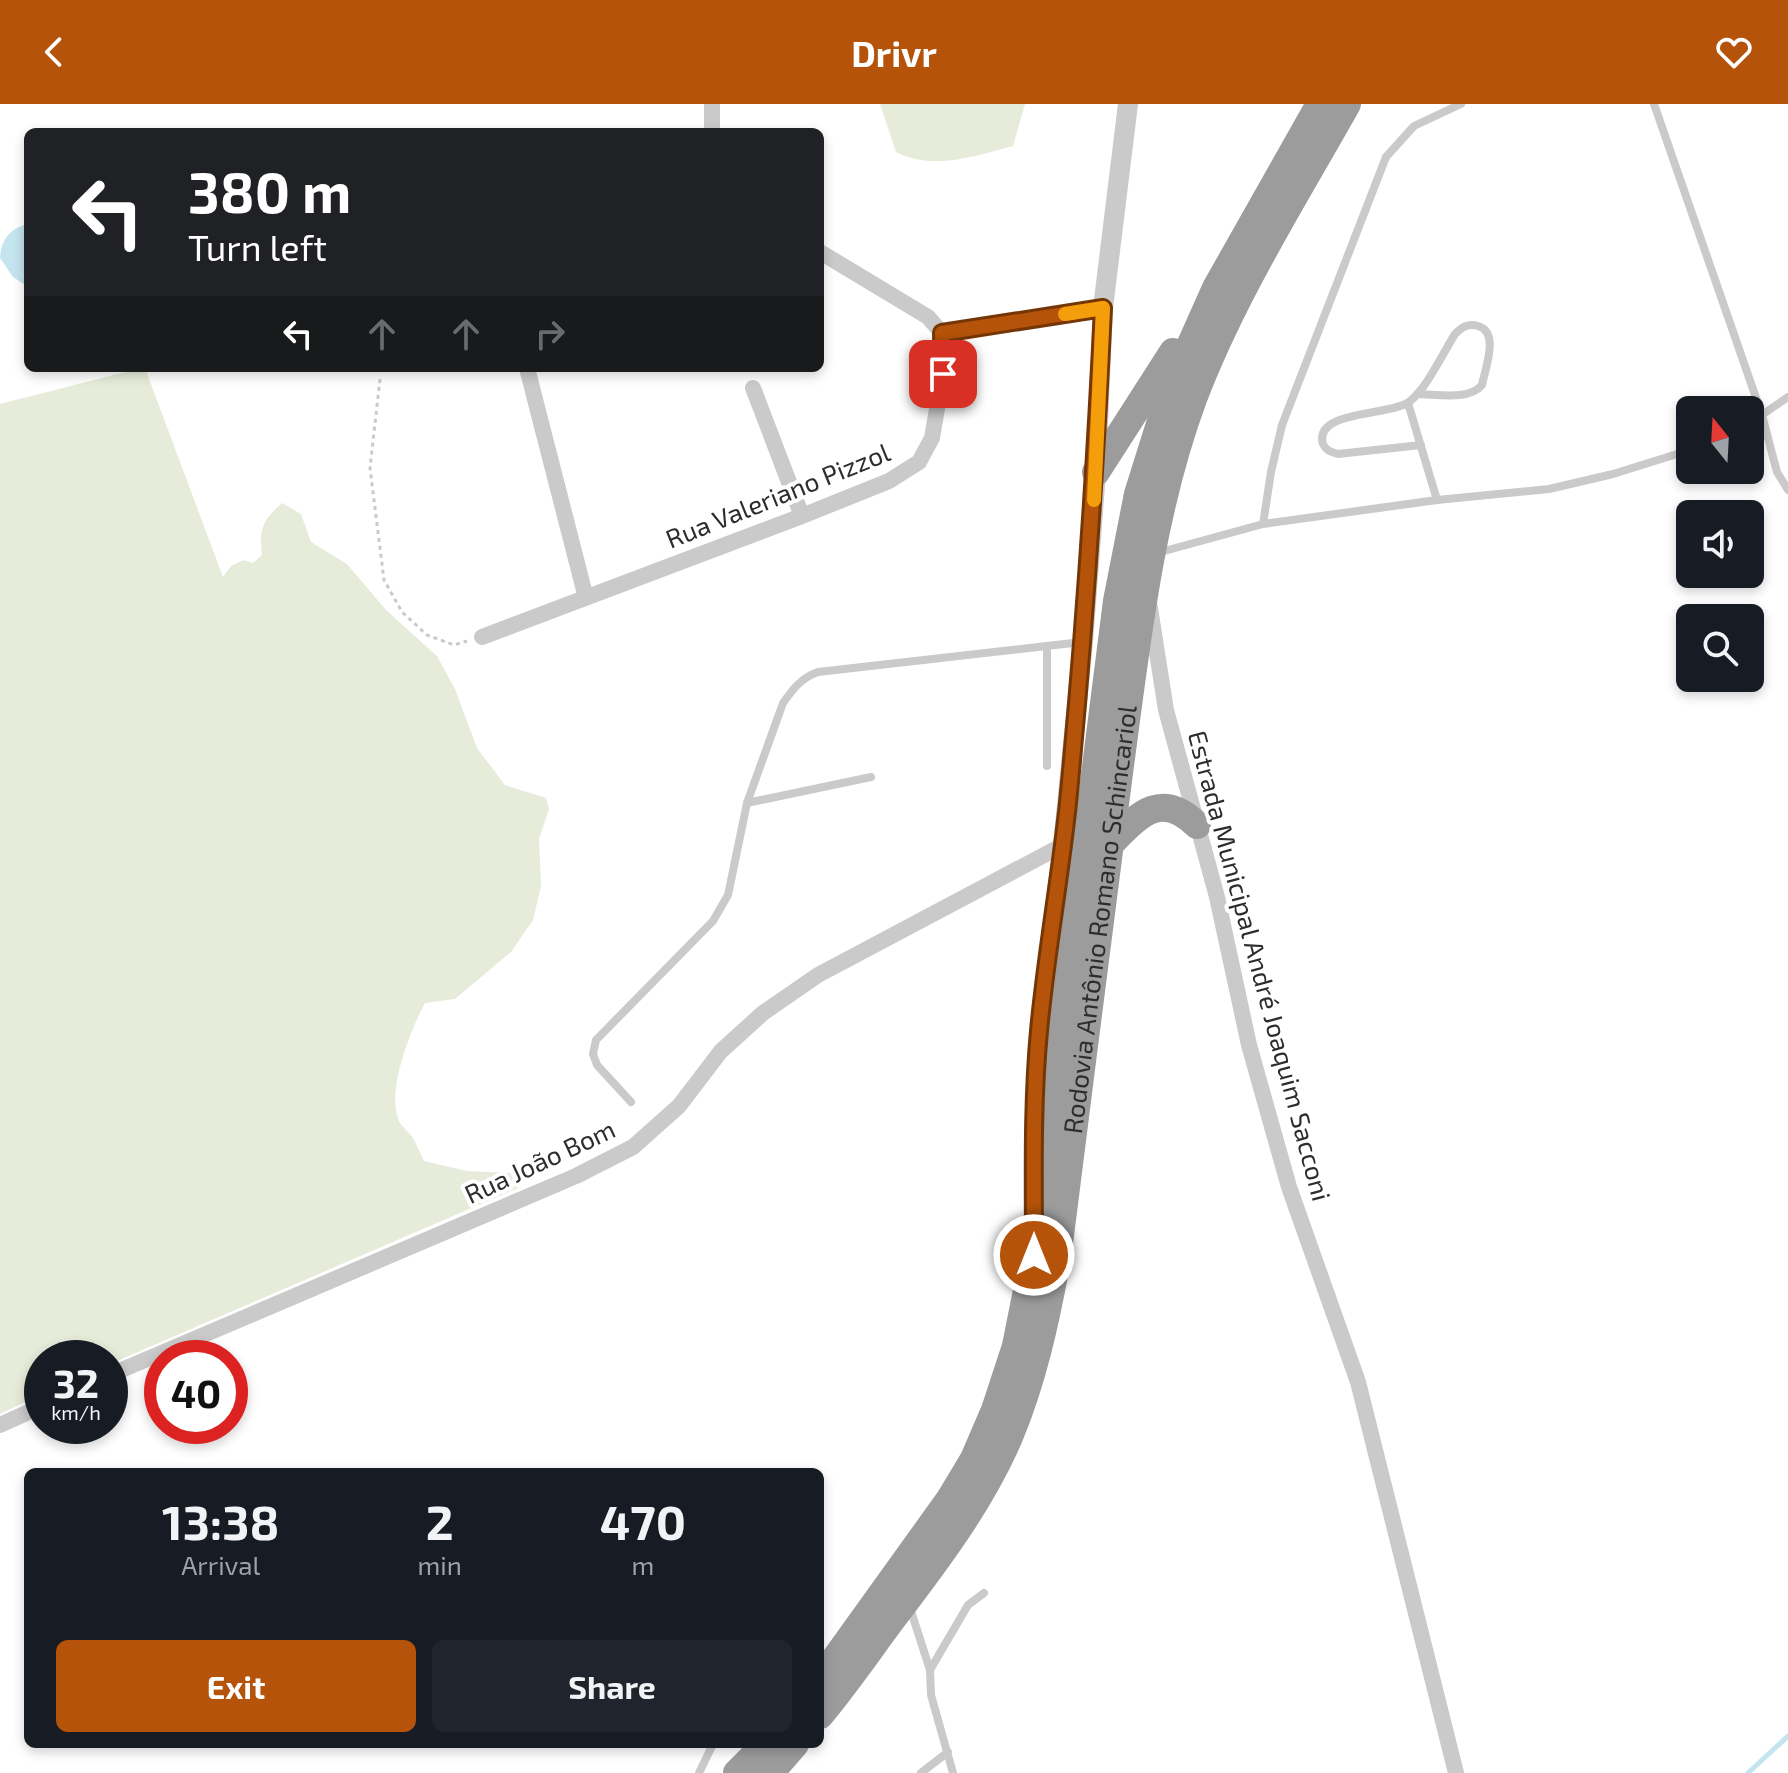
<!DOCTYPE html>
<html lang="en">
<head>
<meta charset="utf-8">
<style>
	body { margin:0; font-family:"Exo 2",sans-serif; background:#20242c; color:#f1f3f6; height:100vh; display:flex; flex-direction:column; font-size:30px; white-space:nowrap }
	* { box-sizing:border-box; margin:0 }
	p { font-size:26px; color:#9ea1a6 }
	.icon { flex:none; width:44px; height:44px; fill:none; stroke:currentColor; stroke-width:2; stroke-linecap:round; stroke-linejoin:round }
	.map { position:relative; flex:1; overflow:hidden }
	.drawer { position:absolute; left:24px; top:1364px; width:800px; height:280px; display:flex; flex-direction:column; background:#171b24; border-radius:12px; box-shadow:0 4px 12px #0003 }
	.drawer>* { flex:none }
	.top-card { position:absolute; left:24px; top:24px; width:800px; height:244px; border-radius:12px; box-shadow:0 4px 12px #0003; background:#202124; color:#fff; overflow:hidden }
	.needle { width:52px; rotate:342deg }
	.fabs { position:absolute; left:1676px; top:292px; display:grid; gap:16px }
	.fabs a { display:grid; place-items:center; width:88px; height:88px; border-radius:12px; background:#171b24; box-shadow:0 4px 12px #0003; font-size:40px }
	.speed { position:absolute; left:24px; top:1236px; display:flex; gap:16px; font-size:40px; font-weight:700; text-align:center }
	.speed>* { display:grid; place-content:center; width:104px; height:104px; border-radius:50%; background:#171b24; box-shadow:0 4px 12px #0003; line-height:1 }
	.speed small { font-size:20px; font-weight:400 }
	.speed .limit { border:12px solid #d22; background:#fff; color:#111 }
	.pin { position:absolute; display:grid; place-items:center; width:68px; height:68px; color:#fff; margin:-34px; border-radius:16px; box-shadow:0 4px 12px #0006 }
	.me { position:absolute; width:88px; margin:-44px; rotate:0deg; stroke-linejoin:round; filter:drop-shadow(0 0 6px #0008) }
	.turn { display:flex; align-items:center; gap:28px; height:168px; padding:0 32px; font-size:36px }
	.turn .icon { width:104px; height:104px; stroke-width:2.5 }
	.turn b { display:block; font-size:56px; line-height:68px }
	.lanes { display:flex; align-items:center; height:76px; padding:0 32px; background:#0003; justify-content:center; gap:40px; direction:ltr }
	.lanes .off { opacity:.35 }
	.eta { display:flex; justify-content:space-evenly; align-items:center; height:136px; text-align:center }
	.eta b { font-size:48px; font-weight:700; line-height:56px }
	.cta { display:flex; gap:16px; margin-top:auto; padding:16px 32px }
	.cta a { flex:1; height:92px; border-radius:12px; background:#b45309; color:#fff; font-size:32px; font-weight:700; line-height:92px; text-align:center }
	.cta a+a { background:#20242c; color:#f1f3f6 }
	header { display:flex; justify-content:space-between; align-items:center; height:104px; padding:0 32px; background:#b45309; color:#fff; font-size:36px; font-weight:700 }
	.map>svg:first-child { display:block }
	.green { fill:#e7ecda }
	.water { fill:#c4e4ee }
	.lines { fill:none; stroke-linecap:round; stroke-linejoin:round }
	.stream { stroke:#c4e4ee; stroke-width:5 }
	.path { stroke:#cacaca; stroke-width:3; stroke-dasharray:4 4; stroke-linecap:butt }
	.service { stroke:#cacaca; stroke-width:8 }
	.minor { stroke:#cacaca; stroke-width:16 }
	.tertiary { stroke:#cacaca; stroke-width:20 }
	.trunk { stroke:#9c9c9c; stroke-width:28 }
	.route-casing { stroke:#753606; stroke-width:20 }
	.route { stroke:#b45309; stroke-width:14 }
	.slow { stroke:#f59e0b; stroke-width:14 }
	.labels { text-anchor:middle; stroke-width:8; stroke-linejoin:round; paint-order:stroke }
	.street-label { font-size:26px; fill:#2d2d2d; stroke:#fff }
</style>
</head>
<body>
<header><svg class="icon" aria-label="back" viewBox="0 0 24 24"><path d="M15 5l-7 7 7 7"/></svg>Drivr<svg class="icon" aria-label="heart" viewBox="0 0 24 24"><path d="M12 20l-8-8c-3-5 5-10 8-4 3-6 11-1 8 4z"/></svg></header>
<div class="map">
<svg width="1788" height="1669" viewBox="0 0 1788 1669">
	<rect width="100%" height="100%" fill="#fff"/>
	<path class="green" d="M880,0H1025L1013,42C976,52 932,67 896,48Z
		M141,264H145L223,473L231,462L243,456L253,459L262,451C259,424 262,417 282,399L301,410L311,438L347,460L386,506L437,552L455,585L477,644L505,681L546,694L549,705L539,735L541,782L533,816L511,848L455,895L425,899C411,925 387,985 398,1014C400,1022 409,1028 413,1034C417,1042 421,1050 424,1057L467,1067L510,1069L518,1084L110,1260V1254H42V1290L0,1310V300Z"/>
	<path class="water" d="M27,120L28,121V183L13,173L0,154C1,135 10,125 27,120Z"/>
	<g class="lines">
		<path class="stream" d="M1748,1669L1788,1632"/>
		<path class="path" d="M380,275L370,364L384,476L402,508L427,531L454,541L467,537"/>
		<path class="service" d="M1654,0L1762,311L1777,368L1788,386
			M1417,290C1436,290 1469,297 1482,281C1485,265 1500,228 1478,222C1468,219 1462,223 1455,230C1443,249 1427,284 1409,298C1390,312 1313,306 1323,340C1326,347 1332,348 1338,350L1421,341
			M1408,299L1437,396
			M1750,319L1788,293
			M1263,420L1271,368L1282,321L1386,53L1414,22L1461,0
			M1157,449L1263,420L1437,396L1549,385L1613,370L1690,346
			M1047,542V662
			M747,699L871,673
			M631,998L597,961L593,950L596,936L713,817L728,791L747,699L783,599C793,585 801,574 818,568L1082,538
			M910,1504L930,1566L931,1591L953,1669
			M930,1566L968,1501L984,1489
			M699,1669L713,1640
			M921,1669L948,1648"/>
		<path class="minor" d="M712,28V0
			M942,229L1103,204
			M527,264L586,494
			M753,284L802,412
			M1150,504L1166,606L1217,793L1249,941L1289,1083L1358,1278L1456,1669
			M482,533L802,412L889,377L919,358L932,334L943,270L942,229L928,213L820,148
			M110,1271L576,1072L633,1043L679,1002L721,947L763,909L818,871L1063,741
			M0,1321L42,1302"/>
		<path class="tertiary" d="M1034,1063L1039,927L1063,741L1083,538L1096,368L1103,204L1128,0"/>
		<g class="trunk">
			<path d="M1096,368L1173,248"/>
			<path d="M1110,740C1138,712 1160,685 1197,721"/>
			<path d="M820,1576L950,1395L974,1355L995,1306L1016,1242L1034,1151L1117,497L1138,390L1171,285L1216,184L1320,0"/>
			<path id="s1" d="M820,1611C845,1581 867,1549 890,1518C935,1459 980,1400 1009,1333C1033,1276 1046,1215 1057,1155C1078,993 1097,831 1119,669C1136,544 1149,414 1193,295C1232,192 1293,96 1347,0"/>
			<path d="M737,1669L766,1640"/>
			<path d="M770,1669L795,1640"/>
		</g>
	</g>
	<g class="lines">
		<g class="route-casing">
			<path id="route" d="M943,270L942,229L1103,204C1095,369 1084,534 1068,699C1060,775 1046,851 1039,927C1032,1001 1034,1076 1034,1151"/>
		</g>
		<use href="#route" class="route"/>
		<path class="slow" d="M1065,210L1103,204L1094,396"/>
	</g>
	<g class="labels">
		<g class="street-label">
			<text transform="translate(778 392) rotate(-22)" y="9">Rua Valeriano Pizzol</text>
			<text dy="9" stroke="none"><textPath href="#s1" startOffset="864">Rodovia Antônio Romano Schincariol</textPath></text>
			<text transform="translate(1259 862) rotate(75)" y="9">Estrada Municipal André Joaquim Sacconi</text>
			<text transform="translate(540 1058) rotate(-25)" y="9">Rua João Bom</text>
		</g>
	</g>
</svg>
<div class="fabs">
<a><svg class="needle" viewBox="-14 -14 28 28"><path d="M0-13l5 13h-10z" fill="#e53935"/><path d="M0 13l5-13h-10z" fill="#9ea1a6"/></svg></a>
<a><svg class="icon" aria-label="sound" viewBox="0 0 24 24"><path d="M4 9h4l5-4v14l-5-4H4zM17 9q2 3 0 6"/></svg></a>
<a><svg class="icon" aria-label="search" viewBox="0 0 24 24"><circle cx="10" cy="10" r="6"/><path d="M15 15l6 6"/></svg></a>
</div>
<div class="speed"><div>32<small>km/h</small></div><div class="limit">40</div></div>
<div class="pin" style="left:943px;top:270px;background:#d93025"><svg class="icon" aria-label="arrive" viewBox="0 0 24 24"><path d="M6 21V4h12l-3 4 3 4H6"/></svg></div>
<svg class="me" style="left:1034px;top:1151px" viewBox="-20 -20 40 40"><circle r="17" fill="#b45309" stroke="#fff" stroke-width="3"/><path d="M0-11L8 9 0 5-8 9z" fill="#fff"/></svg>
<div class="top-card">
<div class="turn"><svg class="icon" aria-label="left" viewBox="0 0 24 24"><path d="M17 20v-9H6M10 6l-5 5 5 5"/></svg><div><b>380 m</b>Turn left</div></div>
<div class="lanes"><svg class="icon" aria-label="left" viewBox="0 0 24 24"><path d="M17 20v-9H6M10 6l-5 5 5 5"/></svg><svg class="icon off" aria-label="ahead" viewBox="0 0 24 24"><path d="M12 20V5M6 11l6-6 6 6"/></svg><svg class="icon off" aria-label="ahead" viewBox="0 0 24 24"><path d="M12 20V5M6 11l6-6 6 6"/></svg><svg class="icon off" aria-label="right" viewBox="0 0 24 24"><path d="M7 20v-9h11M14 6l5 5-5 5"/></svg></div>
</div>
<section class="drawer">
<div class="eta">
<div><b>13:38</b><p>Arrival</p></div>
<div><b>2</b><p>min</p></div>
<div><b>470</b><p>m</p></div>
</div>
<div class="cta"><a>Exit</a><a>Share</a></div>
</section>
</div>
</body>
</html>
